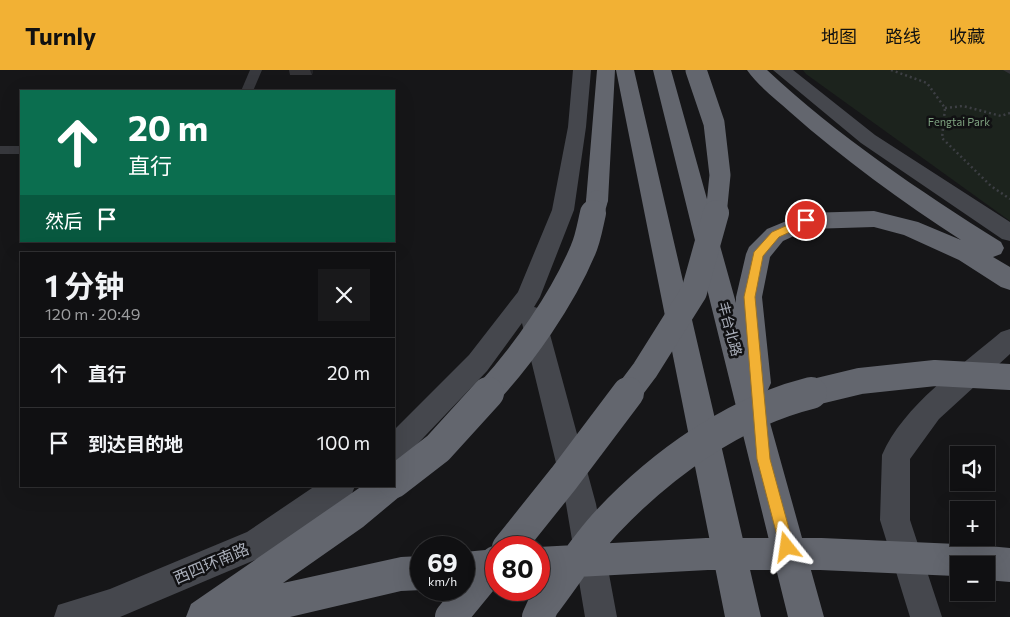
<!DOCTYPE html>
<html lang="zh">
<head>
<meta charset="utf-8">
<style>
	body { margin:0; font-family:Commissioner,"Noto Sans SC",sans-serif; background:#19191b; color:#f1f3f6; height:100vh; display:flex; flex-direction:column; font-size:19px; white-space:nowrap }
	* { box-sizing:border-box; margin:0 }
	p { font-size:16px; color:#9c9d9f }
	.icon { flex:none; width:28px; height:28px; fill:none; stroke:currentColor; stroke-width:2; stroke-linecap:round; stroke-linejoin:round }
	.map { position:relative; flex:1; overflow:hidden }
	.side { position:absolute; left:20px; top:182px; width:375px; height:235px; display:flex; flex-direction:column; background:#101012; border-radius:0px; box-shadow:0 5px 20px #0002,0 0 0 1px #303032 }
	.side>* { flex:none }
	.top-card { position:absolute; left:20px; top:20px; width:375px; height:152px; border-radius:0px; box-shadow:0 5px 20px #0002,0 0 0 1px #303032; background:#0b6e4f; color:#fff; overflow:hidden }
	.controls { position:absolute; left:950px; top:376px; display:grid; gap:10px }
	.controls a { display:grid; place-items:center; width:45px; height:45px; border-radius:0px; background:#101012; box-shadow:0 5px 20px #0002,0 0 0 1px #303032; font-size:25px }
	.speed { position:absolute; left:410px; top:466px; display:flex; gap:10px; font-size:25px; font-weight:700; text-align:center }
	.speed>* { display:grid; place-content:center; width:65px; height:65px; border-radius:50%; background:#101012; box-shadow:0 5px 20px #0002,0 0 0 1px #303032; line-height:1 }
	.speed small { font-size:12px; font-weight:400 }
	.speed .limit { border:8px solid #d22; background:#fff; color:#111 }
	.pin { position:absolute; display:grid; place-items:center; width:42px; height:42px; color:#fff; margin:-21px; border:2px solid #fff; border-radius:50%; box-shadow:0 1px 5px #0007 }
	.me { position:absolute; width:55px; margin:-28px; rotate:345deg; stroke-linejoin:round; filter:drop-shadow(0 0 4px #0008) }
	.turn { display:flex; align-items:center; gap:18px; height:105px; padding:0 25px; font-size:22px }
	.turn .icon { width:65px; height:65px; stroke-width:2.5 }
	.turn b { display:block; font-size:35px; line-height:42px }
	.then { display:flex; align-items:center; height:48px; padding:0 25px; background:#0003; gap:10px; font-size:19px }
	.round { display:grid; place-items:center; flex:none; width:52px; height:52px; border-radius:0px; background:#19191b }
	.overview { display:flex; align-items:center; justify-content:space-between; height:85px; padding:0 25px }
	h1 { font-size:30px; font-weight:700; line-height:38px }
	ul { padding:0; list-style:none }
	li { display:flex; align-items:center; gap:15px; height:70px; padding:0 25px; border-top:1px solid #303032 }
	li div { flex:1 }
	li b { display:block; font-size:19px }
	li em { font-style:normal }
	header { display:flex; align-items:center; gap:30px; box-sizing:border-box; height:70px; padding:0 25px; background:#f2b134; color:#111 }
	header strong { font-size:24px }
	nav { display:flex; gap:28px; margin-inline-start:auto; font-size:18px }
	.map>svg:first-child { display:block }
	.green { fill:#1c231d }
	.lines { fill:none; stroke-linecap:round; stroke-linejoin:round }
	.path { stroke:#3d3f44; stroke-width:2.5; stroke-dasharray:2 3; stroke-linecap:butt }
	.street { fill:#37383d; fill-rule:evenodd }
	.secondary { fill:#45474d; fill-rule:evenodd }
	.highway { fill:#63666e; fill-rule:evenodd }
	.highway-bridge-far2 { stroke:#63666e; stroke-width:21 }
	.highway-bridge-far1 { stroke:#63666e; stroke-width:26 }
	.highway-bridge { stroke:#63666e; stroke-width:32 }
	.wall { fill:#323236 }
	.shaded-wall { fill:#212124 }
	.route { fill:#f2b134; stroke:#9d7322 }
	.labels { text-anchor:middle; stroke-width:5; stroke-linejoin:round; paint-order:stroke }
	.far-park-label { font-size:11px; fill:#7fa381; stroke:#111113 }
	.street-label { font-size:14px; fill:#a8adb8; stroke:#111113 }
	.near-street-label { font-size:16px; fill:#a8adb8; stroke:#111113 }
</style>
</head>
<body>
<header>
<strong>Turnly</strong>
<nav><a>地图</a><a>路线</a><a>收藏</a></nav>
</header>
<div class="map">
<svg width="1010" height="547" viewBox="0 0 1010 547">
	<rect width="100%" height="100%" fill="#161618"/>
	<path class="green" d="M803,0H1010V151L806,4Z"/>
	<g class="lines">
		<path class="path" d="M891,0L927,13L945,38L942,68L991,116L1010,129
			M945,38L963,36L1001,46L1010,43"/>
		<path class="street" d="M250,0H262L253,21H241Z
			M0,76H21V84H0Z"/>
		<path class="secondary" d="M573,0H591L586,57L574,140L540,227L534,237L542,239L545,246L596,434L617,547H585L566,434L522,253L487,301L404,388L394,392V360L469,285L518,222L552,140L568,57Z
			M773,0H793L875,65L1010,152V171L1002,169L861,73Z
			M1010,259V284L939,349L910,389V450L942,547H910L880,450L882,385C903,336 961,296 1001,262Z
			M315,416H355L351,426L269,484L120,547H54L58,535L110,519L247,462Z"/>
		<path class="highway" d="M597,0H615L608,131L605,137L597,139L589,137L586,131Z
			M616,0H634L761,547H725Z
			M653,0H671L736,233V227L746,184L749,177L767,159L806,143L874,141L918,152L961,170C901,131 843,89 790,42C776,29 758,16 747,0H767C838,66 918,120 1001,172L1004,178L1001,184L993,187L1010,197V220L1001,217L959,190L904,165L874,157L809,159L783,171L770,187L762,227L771,313L767,322L762,324L824,547H788Z
			M394,403L399,405L404,416L399,427L363,457L283,513L401,487L421,486L422,520L401,521L290,547H186L191,534L362,416H394Z
			M956,473L1010,478V512L986,510V495H959V507L944,502L939,490L944,478Z
			M496,479V513L464,516V482Z"/>
		<path class="highway-bridge-far2" d="M696,0L714,53L720,105L716,145
			M593,145L597,131"/>
		<path class="highway-bridge-far1" d="M487,324C523,285 562,230 583,180C588,169 590,156 593,143
			M627,324L645,300L694,222L716,143
			M806,324L860,311L935,303L1010,307"/>
		<path class="highway-bridge" d="M394,412L438,378L488,323
			M508,478L564,408L628,323
			M539,493L707,484H821L956,490
			M451,547L496,492
			M538,547L543,536C564,509 585,475 608,451C662,394 734,342 811,323"/>
	</g>
	<path class="wall" d="M289,0H313L312,5H290Z
		M1003,0H1010V4Z"/>
	<path class="shaded-wall" d="M310,0H313L312,5Z"/>
	<path class="route" d="M806,147L811,150L810,153L779,167L763,186L755,227L770,389L794,477L792,482L787,484L782,482L780,477L757,389L744,227L754,182L772,162Z"/>
	<g class="labels">
		<g class="far-park-label">
			<text x="959" y="56">Fengtai Park</text>
		</g>
		<g class="street-label">
			<text transform="translate(730 259) rotate(75)" y="5">丰台北路</text>
		</g>
		<g class="near-street-label">
			<text transform="translate(211 493) rotate(-23)" y="6">西四环南路</text>
		</g>
	</g>
</svg>
<div class="controls">
<a><svg class="icon" aria-label="sound" viewBox="0 0 24 24"><path d="M4 9h4l5-4v14l-5-4H4zM17 9q2 3 0 6"/></svg></a>
<a>+</a>
<a>−</a>
</div>
<div class="speed"><div>69<small>km/h</small></div><div class="limit">80</div></div>
<div class="pin" style="left:806px;top:150px;background:#d93025"><svg class="icon" aria-label="arrive" viewBox="0 0 24 24"><path d="M6 21V4h12l-3 4 3 4H6"/></svg></div>
<svg class="me" style="left:787px;top:477px" viewBox="-20 -20 40 40"><path d="M0-17L14 15 0 8-14 15z" fill="#f2b134" stroke="#fff" stroke-width="4"/></svg>
<div class="top-card">
<div class="turn"><svg class="icon" aria-label="ahead" viewBox="0 0 24 24"><path d="M12 20V5M6 11l6-6 6 6"/></svg><div><b>20 m</b>直行</div></div>
<div class="then">然后<svg class="icon" aria-label="arrive" viewBox="0 0 24 24"><path d="M6 21V4h12l-3 4 3 4H6"/></svg></div>
</div>
<section class="side">
<div class="overview"><div><h1>1 分钟</h1><p>120 m · 20:49</p></div><a class="round"><svg class="icon" aria-label="close" viewBox="0 0 24 24"><path d="M6 6l12 12M18 6L6 18"/></svg></a></div>
<ul>
<li><svg class="icon" aria-label="ahead" viewBox="0 0 24 24"><path d="M12 20V5M6 11l6-6 6 6"/></svg><div><b>直行</b></div><em>20 m</em></li>
<li><svg class="icon" aria-label="arrive" viewBox="0 0 24 24"><path d="M6 21V4h12l-3 4 3 4H6"/></svg><div><b>到达目的地</b></div><em>100 m</em></li>
</ul>
</section>
</div>
</body>
</html>
